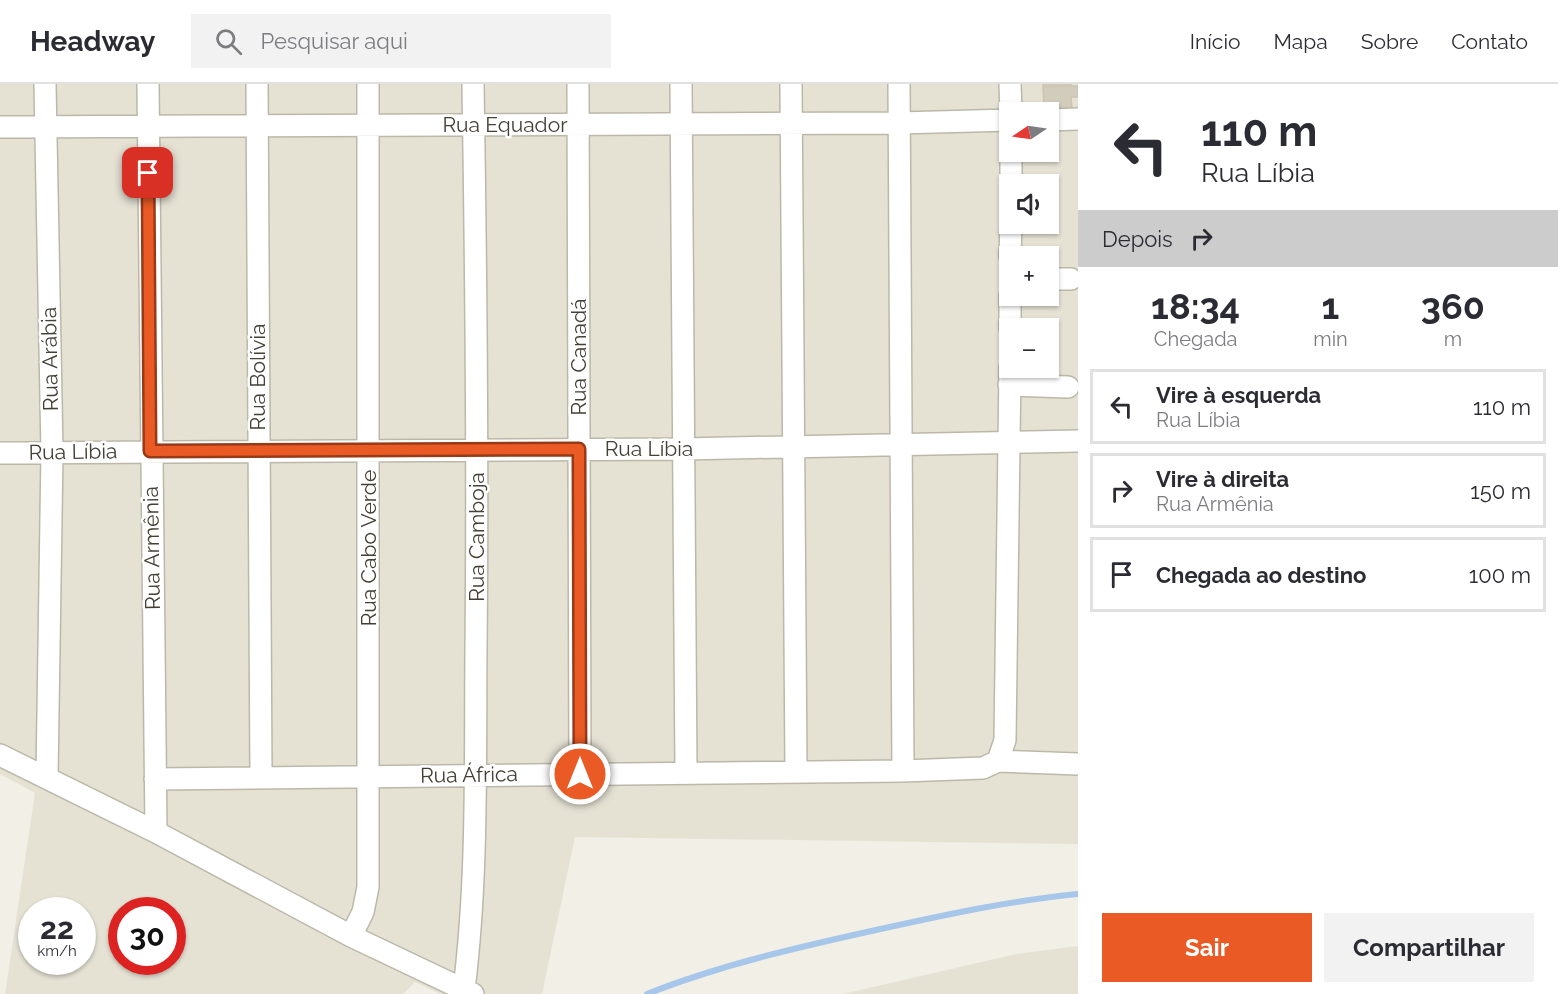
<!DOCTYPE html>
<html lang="pt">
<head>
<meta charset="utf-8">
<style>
	body { margin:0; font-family:Raleway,sans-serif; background:#f2f2f3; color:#2b2b33; height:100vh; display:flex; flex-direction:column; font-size:22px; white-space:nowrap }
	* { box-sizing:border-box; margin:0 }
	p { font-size:20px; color:#7c7c81 }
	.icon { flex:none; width:33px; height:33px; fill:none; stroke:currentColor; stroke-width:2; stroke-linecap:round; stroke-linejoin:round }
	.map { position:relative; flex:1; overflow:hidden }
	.panel { display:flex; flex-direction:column; background:#fff; width:480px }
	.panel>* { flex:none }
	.top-card { background:#fff; color:#2b2b33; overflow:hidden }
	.needle { width:39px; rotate:257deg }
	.fabs { position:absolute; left:999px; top:18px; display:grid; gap:12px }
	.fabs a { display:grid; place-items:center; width:60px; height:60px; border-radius:0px; background:#fff; box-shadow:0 2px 4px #0004; font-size:30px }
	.speed { position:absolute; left:18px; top:813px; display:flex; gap:12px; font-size:30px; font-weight:700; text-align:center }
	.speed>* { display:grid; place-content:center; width:78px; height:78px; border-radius:50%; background:#fff; box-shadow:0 2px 4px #0004; line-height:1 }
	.speed small { font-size:15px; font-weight:400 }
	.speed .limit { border:9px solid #d22; background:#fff; color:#111 }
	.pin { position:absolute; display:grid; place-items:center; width:51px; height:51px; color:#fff; margin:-26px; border-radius:12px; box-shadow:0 3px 9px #0006 }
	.me { position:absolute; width:66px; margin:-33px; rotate:0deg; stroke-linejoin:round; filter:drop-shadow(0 0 4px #0008) }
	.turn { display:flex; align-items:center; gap:21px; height:126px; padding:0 24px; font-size:27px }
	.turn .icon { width:78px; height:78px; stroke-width:2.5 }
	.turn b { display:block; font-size:42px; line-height:51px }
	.then { display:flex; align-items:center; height:57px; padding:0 24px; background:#0003; gap:12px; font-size:22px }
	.eta { display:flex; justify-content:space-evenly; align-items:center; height:102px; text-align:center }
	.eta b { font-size:36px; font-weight:700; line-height:42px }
	.primary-button { display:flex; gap:12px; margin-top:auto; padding:12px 24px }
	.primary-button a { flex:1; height:69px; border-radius:0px; background:#ea5a24; color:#fff; font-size:24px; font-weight:700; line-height:69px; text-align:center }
	.primary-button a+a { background:#f2f2f3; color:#2b2b33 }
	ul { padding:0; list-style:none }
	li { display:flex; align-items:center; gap:18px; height:75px; margin:0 12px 9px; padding:0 12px; border:3px solid #e1e1e2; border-radius:0px }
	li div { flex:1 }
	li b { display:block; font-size:22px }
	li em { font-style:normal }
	header { display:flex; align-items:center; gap:36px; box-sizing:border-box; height:84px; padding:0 30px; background:#fff; border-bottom:2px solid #e1e1e2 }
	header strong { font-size:28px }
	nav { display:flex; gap:33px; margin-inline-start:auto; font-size:21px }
	.search { width:420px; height:54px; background:#f2f2f3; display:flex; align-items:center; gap:15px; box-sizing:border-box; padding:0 21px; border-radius:0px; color:#7c7c81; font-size:22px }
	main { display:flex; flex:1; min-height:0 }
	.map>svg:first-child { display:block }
	.residential { fill:#e5e2d4; fill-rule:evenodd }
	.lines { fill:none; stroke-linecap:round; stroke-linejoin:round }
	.stream { stroke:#a6c6ea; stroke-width:6 }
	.building { fill:#d2ccbc; stroke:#ccc5b0; stroke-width:1.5 }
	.street-casing { stroke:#bcb8a9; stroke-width:24 }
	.street { stroke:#fff; stroke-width:21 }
	.route-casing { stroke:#983a17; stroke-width:15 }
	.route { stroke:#ea5a24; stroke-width:10 }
	.labels { text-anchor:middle; stroke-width:5; stroke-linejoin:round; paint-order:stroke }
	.street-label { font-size:21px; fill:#444036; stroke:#fff }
</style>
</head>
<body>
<header>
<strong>Headway</strong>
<div class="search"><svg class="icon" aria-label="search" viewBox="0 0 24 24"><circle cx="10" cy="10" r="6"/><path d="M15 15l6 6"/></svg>Pesquisar aqui</div>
<nav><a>Início</a><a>Mapa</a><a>Sobre</a><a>Contato</a></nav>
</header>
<main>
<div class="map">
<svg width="1078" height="910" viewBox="0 0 1078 910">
	<rect width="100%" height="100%" fill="#f1efe6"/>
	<path class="residential" d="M0,0H1078V760L575,753L542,910H440L415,898L403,910H5L35,709L0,690ZM1010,28H1048V68H1010ZM1010,100H1048V140H1010ZM1010,172H1048V212H1010ZM1010,244H1048V284H1010ZM32,826H82V878H32ZM122,826H172V878H122Z
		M1078,862V910H843L1016,870Z"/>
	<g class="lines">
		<path class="stream" d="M647,910C720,881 799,863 876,846C944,831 1008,817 1078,810"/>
	</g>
	<path class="building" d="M1043,0H1071L1072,2L1043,3Z
		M1072,2H1078V13H1071L1072,24H1044L1043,3Z"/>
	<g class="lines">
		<g class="street-casing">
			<path id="street" d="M45,0L52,368L47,693
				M148,0L156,748
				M257,0L261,694
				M578,0L580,690
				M681,0L686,689
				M791,0L796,688
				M899,0L903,687
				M1010,0L1011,28
				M1048,36L1078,35
				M0,43L899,39L1010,36
				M1011,100V68
				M1010,172L1011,140
				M1048,195H1071
				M1010,244V212
				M1009,301L1068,303
				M0,369L683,365L1078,357
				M0,671L156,748L351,852L473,910
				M998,677L1005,656L1010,284
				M155,695L903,687L983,684L998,677L1078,680
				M351,852L363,828L368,803V0
				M464,905C478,793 475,678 476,564C478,376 476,188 473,0"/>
		</g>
		<use href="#street" class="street"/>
	</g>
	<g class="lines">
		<g class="route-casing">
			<path id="route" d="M148,89L150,367L579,365L580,690"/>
		</g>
		<use href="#route" class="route"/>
	</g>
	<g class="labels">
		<g class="street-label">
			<text x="505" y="48">Rua Equador</text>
			<text transform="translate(579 273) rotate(-90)" y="7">Rua Canadá</text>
			<text transform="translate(50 275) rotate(-91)" y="7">Rua Arábia</text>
			<text transform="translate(258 293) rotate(-90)" y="7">Rua Bolívia</text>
			<text x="649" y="372">Rua Líbia</text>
			<text transform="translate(73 368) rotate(-1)" y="7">Rua Líbia</text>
			<text transform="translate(477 453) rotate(-90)" y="7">Rua Camboja</text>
			<text transform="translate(152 464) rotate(-91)" y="7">Rua Armênia</text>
			<text transform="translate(369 464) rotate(-90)" y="7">Rua Cabo Verde</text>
			<text transform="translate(469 691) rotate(-1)" y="7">Rua África</text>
		</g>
	</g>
</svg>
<div class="fabs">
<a><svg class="needle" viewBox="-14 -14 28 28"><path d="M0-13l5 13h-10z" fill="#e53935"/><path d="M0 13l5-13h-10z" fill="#7c7c81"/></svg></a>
<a><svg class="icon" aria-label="sound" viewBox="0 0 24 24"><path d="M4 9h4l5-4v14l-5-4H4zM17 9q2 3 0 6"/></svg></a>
<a>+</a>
<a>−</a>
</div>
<div class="speed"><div>22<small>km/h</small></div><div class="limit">30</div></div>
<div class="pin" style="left:148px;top:89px;background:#d93025"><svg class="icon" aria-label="arrive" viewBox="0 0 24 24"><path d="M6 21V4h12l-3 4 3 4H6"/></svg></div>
<svg class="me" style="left:580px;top:690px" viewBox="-20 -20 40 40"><circle r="17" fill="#ea5a24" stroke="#fff" stroke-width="3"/><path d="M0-11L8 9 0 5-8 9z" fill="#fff"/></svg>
</div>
<section class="panel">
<div class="top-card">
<div class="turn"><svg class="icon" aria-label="left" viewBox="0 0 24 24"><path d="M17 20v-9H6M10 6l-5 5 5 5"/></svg><div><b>110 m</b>Rua Líbia</div></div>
<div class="then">Depois<svg class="icon" aria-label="right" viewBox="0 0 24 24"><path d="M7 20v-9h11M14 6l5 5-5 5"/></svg></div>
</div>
<div class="eta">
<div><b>18:34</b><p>Chegada</p></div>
<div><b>1</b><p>min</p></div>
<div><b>360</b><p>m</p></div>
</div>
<ul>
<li><svg class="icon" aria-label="left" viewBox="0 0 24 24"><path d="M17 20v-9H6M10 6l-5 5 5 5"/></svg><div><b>Vire à esquerda</b><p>Rua Líbia</p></div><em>110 m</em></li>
<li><svg class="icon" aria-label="right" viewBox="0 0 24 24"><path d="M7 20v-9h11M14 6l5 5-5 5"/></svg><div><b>Vire à direita</b><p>Rua Armênia</p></div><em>150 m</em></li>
<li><svg class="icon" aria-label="arrive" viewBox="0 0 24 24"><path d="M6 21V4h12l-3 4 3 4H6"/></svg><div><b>Chegada ao destino</b></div><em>100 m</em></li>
</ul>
<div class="primary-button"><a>Sair</a><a>Compartilhar</a></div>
</section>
</main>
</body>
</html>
